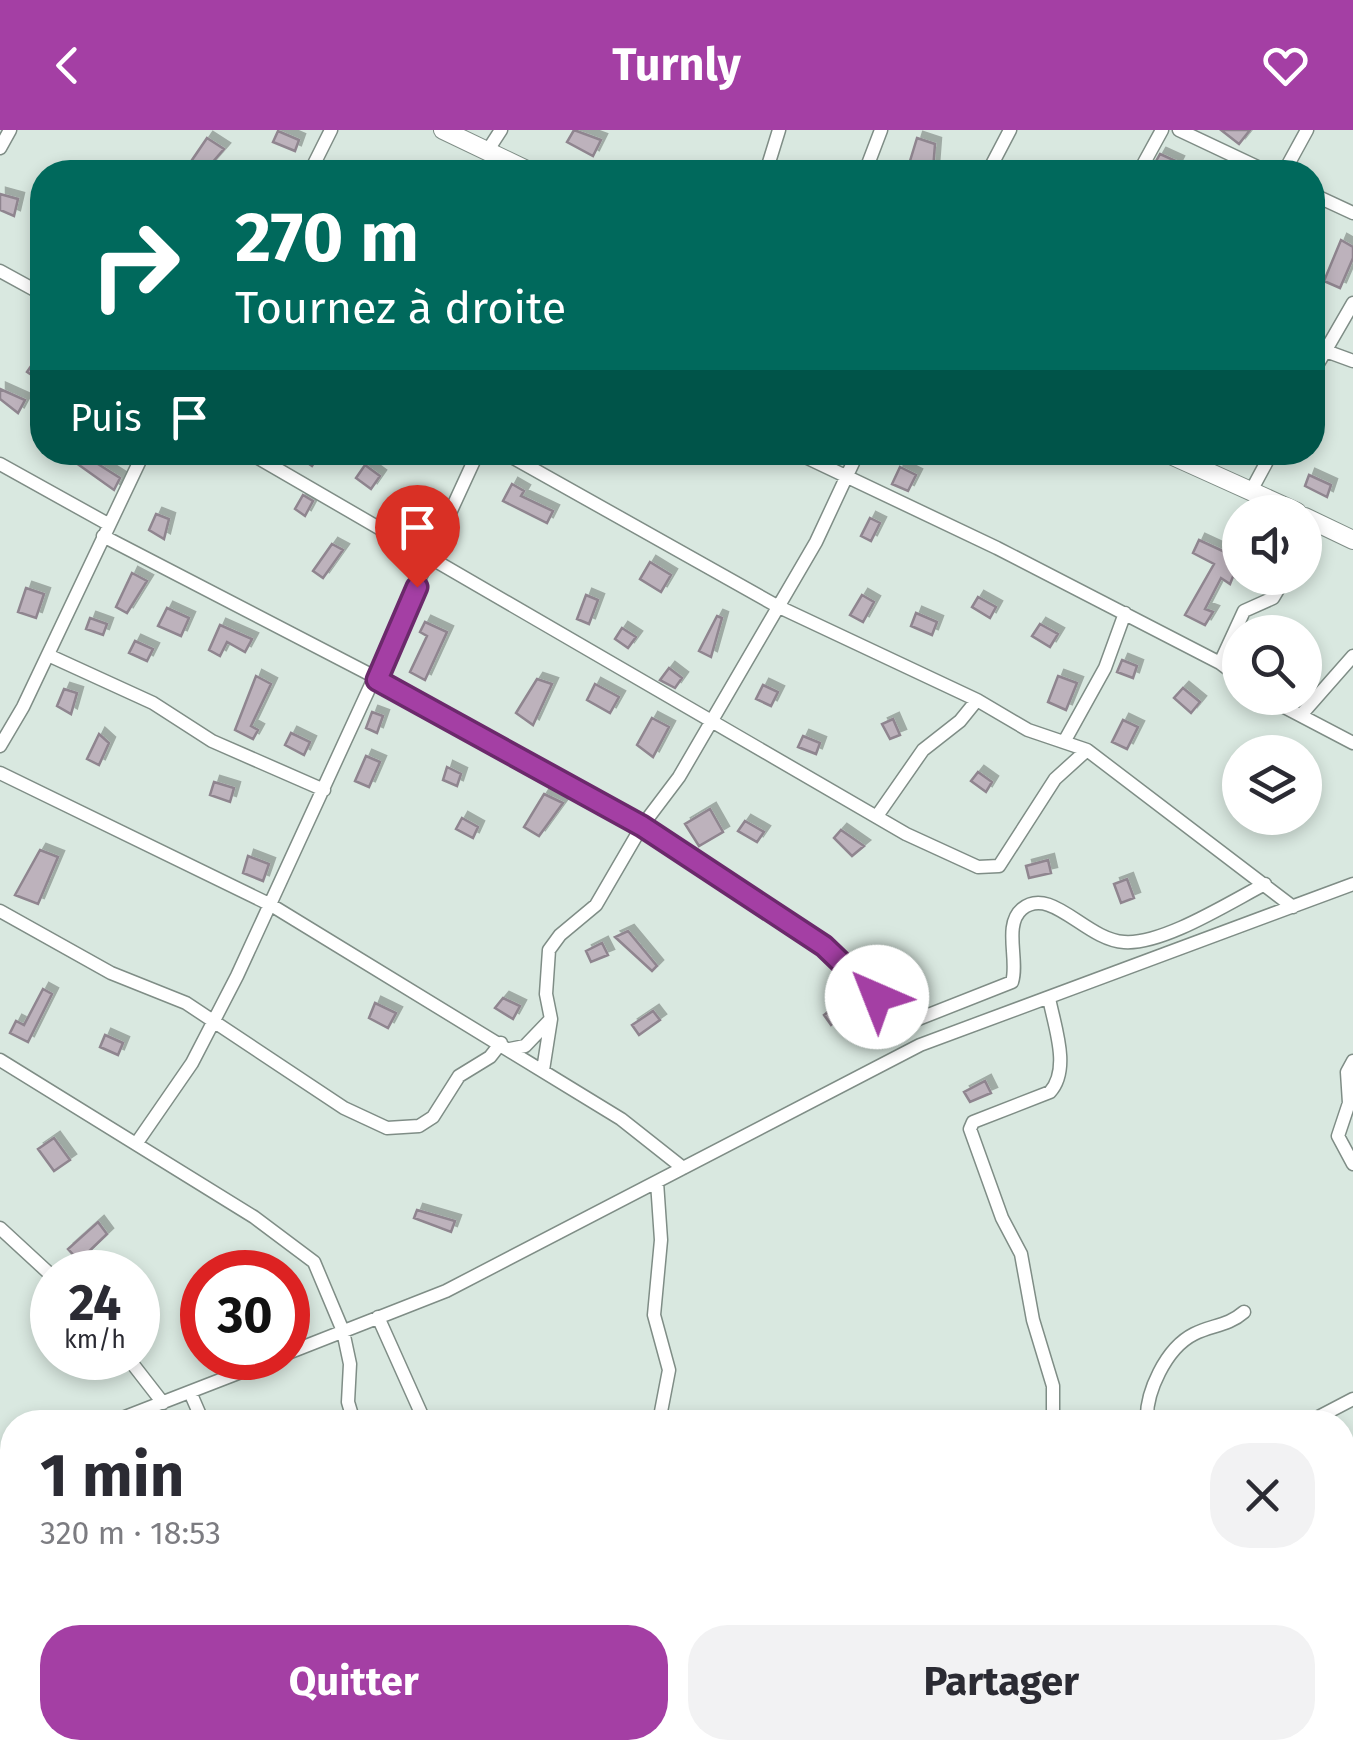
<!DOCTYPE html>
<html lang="fr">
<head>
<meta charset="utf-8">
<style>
	body { margin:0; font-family:"Fira Sans",sans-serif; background:#f2f2f3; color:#2b2b33; height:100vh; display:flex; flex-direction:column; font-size:38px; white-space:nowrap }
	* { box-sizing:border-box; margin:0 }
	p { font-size:32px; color:#7c7c81 }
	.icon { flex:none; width:55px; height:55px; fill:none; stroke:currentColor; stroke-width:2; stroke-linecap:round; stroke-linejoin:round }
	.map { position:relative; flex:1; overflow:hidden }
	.panel { position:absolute; left:0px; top:1280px; width:1355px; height:350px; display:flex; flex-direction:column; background:#fff; border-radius:40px 40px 0 0; box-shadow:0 5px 15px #0003 }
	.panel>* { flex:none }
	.guide { position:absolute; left:30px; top:30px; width:1295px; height:305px; border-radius:40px; box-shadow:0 5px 15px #0003; background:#00695c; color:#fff; overflow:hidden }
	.buttons { position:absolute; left:1222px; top:365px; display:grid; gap:20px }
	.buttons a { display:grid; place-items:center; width:100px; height:100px; border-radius:50%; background:#fff; box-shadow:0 5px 15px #0003; font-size:50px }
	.speed { position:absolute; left:30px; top:1120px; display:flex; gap:20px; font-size:50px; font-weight:700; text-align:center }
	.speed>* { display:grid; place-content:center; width:130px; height:130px; border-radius:50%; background:#fff; box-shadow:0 5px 15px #0003; line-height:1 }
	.speed small { font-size:25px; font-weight:400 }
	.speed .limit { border:15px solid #d22; background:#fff; color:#111 }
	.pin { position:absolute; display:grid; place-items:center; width:85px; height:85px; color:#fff; margin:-102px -42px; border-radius:50% 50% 50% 0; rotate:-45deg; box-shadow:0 0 10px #0007 }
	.pin .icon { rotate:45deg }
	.me { position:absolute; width:110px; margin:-55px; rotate:316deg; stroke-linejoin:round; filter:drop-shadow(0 0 8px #0008) }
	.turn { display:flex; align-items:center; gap:35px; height:210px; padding:0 40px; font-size:45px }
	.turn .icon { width:130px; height:130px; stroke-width:2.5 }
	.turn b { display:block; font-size:70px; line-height:85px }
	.then { display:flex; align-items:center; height:95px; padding:0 40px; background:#0003; gap:20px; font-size:38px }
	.round { display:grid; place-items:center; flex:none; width:105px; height:105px; border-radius:40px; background:#f2f2f3 }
	.overview { display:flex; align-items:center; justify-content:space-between; height:170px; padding:0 40px }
	h1 { font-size:60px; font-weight:700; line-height:75px }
	.cta { display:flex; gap:20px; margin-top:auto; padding:20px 40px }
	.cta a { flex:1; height:115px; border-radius:40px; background:#a43fa4; color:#fff; font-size:40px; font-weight:700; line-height:115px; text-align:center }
	.cta a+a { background:#f2f2f3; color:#2b2b33 }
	header { display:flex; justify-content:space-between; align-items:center; height:130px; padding:0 40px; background:#a43fa4; color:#fff; font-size:45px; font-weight:700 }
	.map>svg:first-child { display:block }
	.building { fill:#bdb2bc; stroke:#8f858f; stroke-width:2.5; filter:url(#shadow) }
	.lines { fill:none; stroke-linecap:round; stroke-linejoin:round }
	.street-casing { stroke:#7f8d86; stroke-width:15 }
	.secondary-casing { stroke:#7f8d86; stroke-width:20 }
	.street { stroke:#fff; stroke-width:12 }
	.secondary { stroke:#fff; stroke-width:18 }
	.route-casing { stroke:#6b296b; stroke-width:25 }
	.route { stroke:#a43fa4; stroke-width:18 }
</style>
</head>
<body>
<header><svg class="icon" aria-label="back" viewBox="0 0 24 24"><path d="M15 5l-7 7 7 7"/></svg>Turnly<svg class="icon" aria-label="heart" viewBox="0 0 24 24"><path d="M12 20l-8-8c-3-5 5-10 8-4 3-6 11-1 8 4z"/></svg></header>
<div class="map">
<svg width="1353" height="1630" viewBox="0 0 1353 1630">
	<defs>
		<filter id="shadow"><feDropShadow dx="6" dy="-6" stdDeviation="0" flood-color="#0004"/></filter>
	</defs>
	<rect width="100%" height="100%" fill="#d9e8e0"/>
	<path class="building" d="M574,0L601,10L593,26L567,12Z
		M1221,0H1250L1239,14Z
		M278,1L299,10L295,21L273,12Z
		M207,8L224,19L204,42L190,33Z
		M917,8L935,14L933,40L925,37L924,42L910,31Z
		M1160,24L1178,32L1173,42H1150Z
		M0,64L18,69L14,86L0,80Z
		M1341,110L1353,117V128L1340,158L1324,151Z
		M42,220V252L27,242Z
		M0,259L25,270L18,283L0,269Z
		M79,322L120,348L114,360L72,330Z
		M292,322H321L312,336Z
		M365,335L380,346L371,359L356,348Z
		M900,337L916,345L908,361L892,354Z
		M1309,345L1331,355L1327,367L1305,356Z
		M512,354L524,361L521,366L553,381L547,393L503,371Z
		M303,365L313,371L305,386L295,379Z
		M156,384L169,389L164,409L149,400Z
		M870,388L880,393L871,411L861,406Z
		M1199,410L1240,429L1230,454L1221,448L1205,479L1213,482L1205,495L1185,485L1214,434L1193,423Z
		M332,414L343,420L323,448L313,441Z
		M650,432L671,445L661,462L640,449Z
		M132,443L147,451L127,483L116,477Z
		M26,458L44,464L36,488L18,482Z
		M586,465L598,470L589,494L577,489Z
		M862,465L874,472L863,492L850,485Z
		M978,467L996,477L990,488L972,477Z
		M167,478L189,488L181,506L158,496Z
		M916,483L937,492L932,505L911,496Z
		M717,486L722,488L711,527L699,521Z
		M90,488L107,494L103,505L86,499Z
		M425,492L447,502L425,550L410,542L427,506L420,502Z
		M1040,494L1058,504L1050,517L1032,506Z
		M220,495L252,509L245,522L227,512L220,526L209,520Z
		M622,498L636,507L628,518L615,509Z
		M135,511L153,519L147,531L129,523Z
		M1122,530L1137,536L1133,548L1117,542Z
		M669,538L682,548L675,558L660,550Z
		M256,546L271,554L251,596L258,600L253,609L235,600Z
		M1058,546L1077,553L1066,580L1048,572Z
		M537,549L552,554L533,595L516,583Z
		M595,554L619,567L610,583L587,570Z
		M763,555L778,562L771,576L756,569Z
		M1183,558L1200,572L1191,583L1174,568Z
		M64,559L77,563L71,584L57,576Z
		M372,582L383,586L377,603L366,598Z
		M652,588L669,597L653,627L637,615Z
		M893,589L900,605L890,609L882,594Z
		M1123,590L1138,597L1127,619L1112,612Z
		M291,603L310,612L304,625L285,615Z
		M99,604L109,613L99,635L87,629Z
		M803,606L820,613L816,624L798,617Z
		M366,626L380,632L369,657L355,651Z
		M447,637L461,644L457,656L443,650Z
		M978,642L992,652L986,662L971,651Z
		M214,652L234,658L230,672L210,665Z
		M544,664L563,673L539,706L524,697Z
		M710,679L723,702L699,716L685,694Z
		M462,688L478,697L473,708L456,699Z
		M745,691L764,702L757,712L738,701Z
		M841,700L864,716L852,726L834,708Z
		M40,720L58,727L38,774L15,765Z
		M248,726L269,734L263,751L243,743Z
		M1048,730L1051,743L1029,748L1026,736Z
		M1127,749L1134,768L1121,773L1114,754Z
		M628,801L657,836L652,841L615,807Z
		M602,813L608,825L591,832L586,821Z
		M43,859L52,864L28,912L10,903L16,891L24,895Z
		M503,868L520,876L513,889L495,878Z
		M843,870L849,880L831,895L824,885Z
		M375,873L396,883L388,898L369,888Z
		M653,881L660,890L639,905L632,895Z
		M105,905L123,913L118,925L100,917Z
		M985,951L991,963L970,972L964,962Z
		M54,1008L70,1030L54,1041L38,1019Z
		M417,1080L455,1091L451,1102L414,1088Z
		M98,1092L107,1104L79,1131L68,1119Z"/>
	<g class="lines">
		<g class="street-casing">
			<path id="street" d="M1179,0L1268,42
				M0,18L10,0
				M488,20L501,0
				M310,42L331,0
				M766,42L779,0
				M865,42L881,0
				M988,42L1010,0
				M1139,42L1162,0
				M1284,42L1307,0
				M1312,64L1353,83
				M0,141L42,164
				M1312,216L1353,231
				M1312,244L1353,173
				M248,322L906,704L978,737L999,736L1055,649L1087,620
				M503,322L777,476L977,570L1028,600L1087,620L1293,777
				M795,322L997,418L1220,533L1240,548
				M0,334L108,394
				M1251,361L1272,322
				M103,406L429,575L642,696L824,816L903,895L1012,852C1019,831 1003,795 1022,779C1051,755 1086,810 1124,812C1163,815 1230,772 1265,754
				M1305,413L1318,393
				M48,525L153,573L212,611L324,660
				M1220,533L1244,481L1273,468L1285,448
				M1267,568L1353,613
				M1301,585L1353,526
				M1064,612L1105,538L1125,483
				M0,616L23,577L144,322
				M0,643L271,775L621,989L683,1038
				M877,686L923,620L960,591L977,570
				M0,781L111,843L186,873L344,978L387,998L419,996L433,987L459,946L490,927L501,913
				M1049,868C1054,895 1071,939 1050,962L973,992L970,999L1002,1088L1021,1124L1033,1190L1053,1256V1292
				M510,919L525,916L549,891
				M0,930L254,1087L314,1132L343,1201L350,1234L348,1272L354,1292
				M1353,931L1347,942L1349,973L1338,1006L1353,1034
				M543,940L551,889L546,864L549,820L560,805L596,775L642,696L679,647L816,412L858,322
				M136,1014L192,933L237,846L478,322
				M657,1052L661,1110L654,1185L669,1240L659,1292
				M0,1098L52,1146
				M378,1187L425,1292
				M288,1223L446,1161L920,915L1353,754
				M128,1228L163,1273
				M190,1262L203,1292
				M112,1292L277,1228
				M1147,1292C1145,1263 1166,1218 1194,1204C1212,1195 1228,1196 1244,1182
				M1309,1292L1353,1269
				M0,1336L12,1331
				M1342,1342L1353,1357
				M0,1553L12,1557
				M102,1618L118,1630
				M337,1618L345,1630
				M420,1618L421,1630
				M571,1618L578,1630
				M1124,1618L1127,1630
				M1299,1618L1309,1630
				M246,1630L266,1618
				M506,1630L521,1618
				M699,1630L711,1618"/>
		</g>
		<g class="secondary-casing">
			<path id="secondary" d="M443,0L531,42
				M1164,322L1297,382
				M1305,387L1353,410"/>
		</g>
		<use href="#street" class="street"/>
		<use href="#secondary" class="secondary"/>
	</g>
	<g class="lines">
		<g class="route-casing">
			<path id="route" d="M417,457L377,550L642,696L824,816L877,867"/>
		</g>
		<use href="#route" class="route"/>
	</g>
</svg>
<div class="buttons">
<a><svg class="icon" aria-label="sound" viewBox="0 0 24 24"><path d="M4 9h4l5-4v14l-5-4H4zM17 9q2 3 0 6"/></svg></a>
<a><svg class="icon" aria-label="search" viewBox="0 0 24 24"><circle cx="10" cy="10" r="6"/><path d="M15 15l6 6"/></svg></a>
<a><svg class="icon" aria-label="layers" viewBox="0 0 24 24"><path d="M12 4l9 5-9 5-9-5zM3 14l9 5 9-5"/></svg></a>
</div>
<div class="speed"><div>24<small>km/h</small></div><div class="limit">30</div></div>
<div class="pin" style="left:417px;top:457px;background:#d93025"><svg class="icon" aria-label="arrive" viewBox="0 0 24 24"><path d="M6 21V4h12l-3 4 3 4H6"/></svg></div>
<svg class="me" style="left:877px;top:867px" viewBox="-20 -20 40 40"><circle r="19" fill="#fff"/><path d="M0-13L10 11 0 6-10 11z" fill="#a43fa4"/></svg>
<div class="guide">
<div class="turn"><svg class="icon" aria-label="right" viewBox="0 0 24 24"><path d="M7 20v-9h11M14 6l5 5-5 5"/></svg><div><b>270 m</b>Tournez à droite</div></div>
<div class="then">Puis<svg class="icon" aria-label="arrive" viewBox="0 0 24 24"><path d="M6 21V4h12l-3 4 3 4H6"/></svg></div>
</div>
<section class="panel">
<div class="overview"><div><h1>1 min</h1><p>320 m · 18:53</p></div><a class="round"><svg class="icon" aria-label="close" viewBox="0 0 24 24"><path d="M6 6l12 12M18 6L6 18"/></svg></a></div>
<div class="cta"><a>Quitter</a><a>Partager</a></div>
</section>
</div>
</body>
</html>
